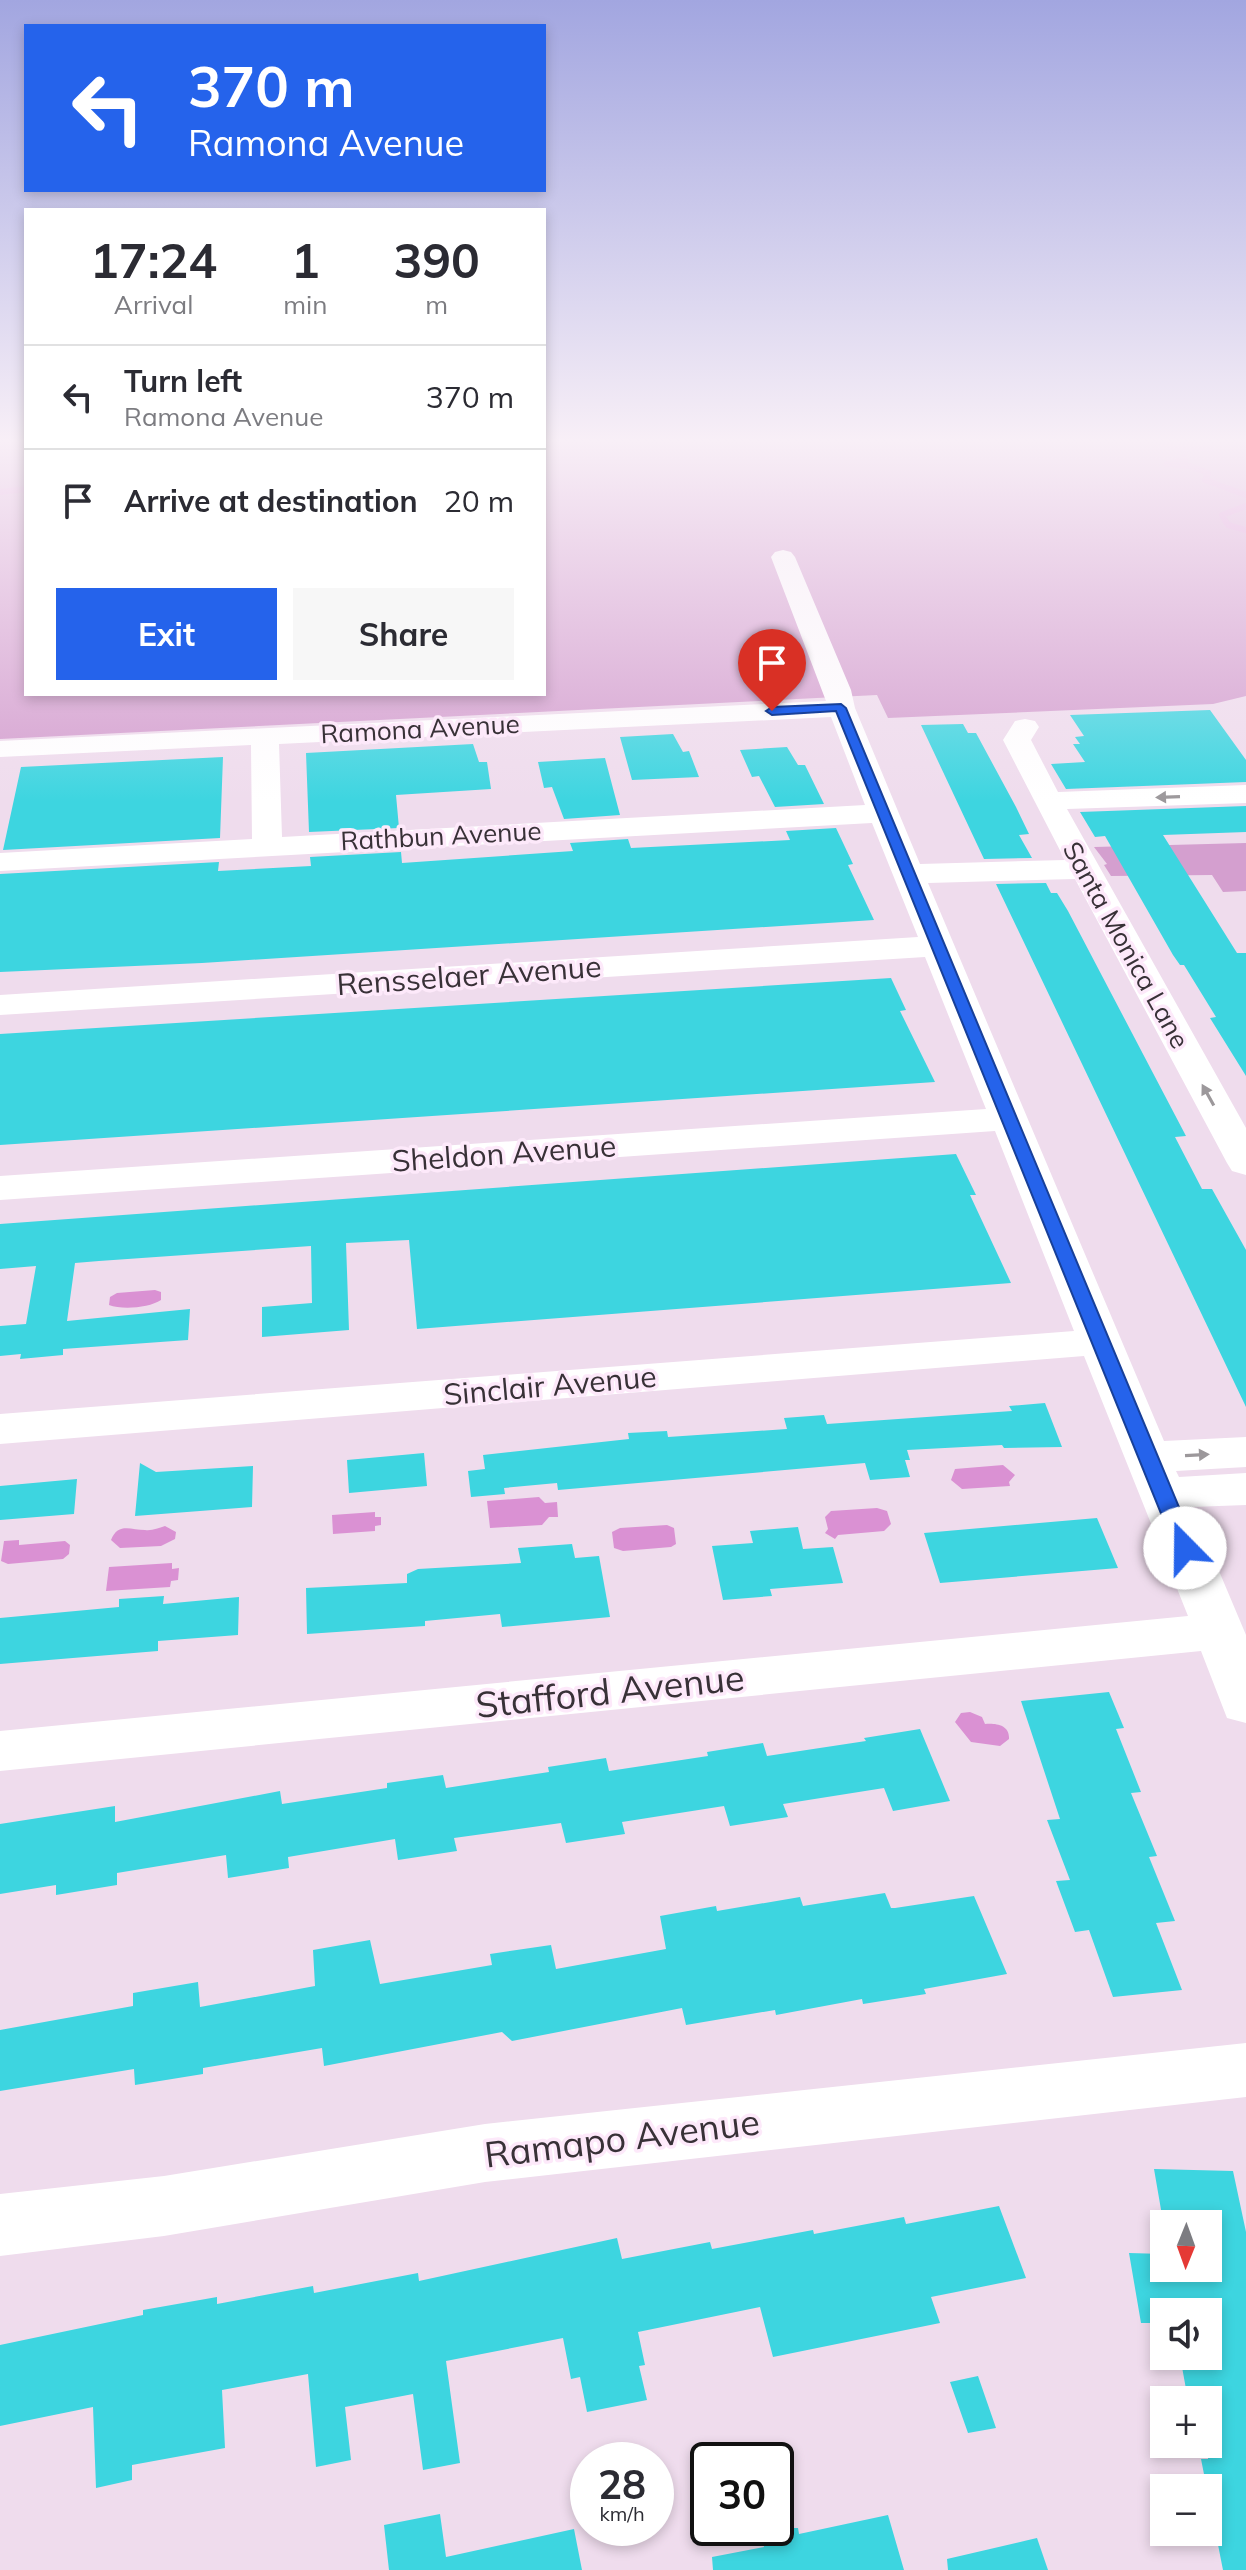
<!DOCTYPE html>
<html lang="en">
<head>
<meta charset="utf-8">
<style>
	body { margin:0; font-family:Mulish,sans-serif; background:#f7f7f7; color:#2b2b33; height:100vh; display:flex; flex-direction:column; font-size:30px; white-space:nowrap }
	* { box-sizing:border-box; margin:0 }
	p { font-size:26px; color:#7c7c81 }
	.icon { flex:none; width:44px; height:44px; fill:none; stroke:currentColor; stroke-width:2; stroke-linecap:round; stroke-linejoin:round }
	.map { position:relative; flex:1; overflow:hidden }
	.panel { position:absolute; left:24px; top:208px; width:522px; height:488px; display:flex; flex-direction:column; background:#fff; border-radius:0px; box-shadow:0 4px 12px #0003 }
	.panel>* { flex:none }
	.guide { position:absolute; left:24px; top:24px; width:522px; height:168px; border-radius:0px; box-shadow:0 4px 12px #0003; background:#2563eb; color:#fff; overflow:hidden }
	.needle { width:52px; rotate:181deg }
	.buttons { position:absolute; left:1150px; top:2210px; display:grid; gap:16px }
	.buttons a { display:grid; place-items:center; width:72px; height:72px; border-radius:0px; background:#fff; box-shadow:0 4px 12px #0003; font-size:40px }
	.speed { position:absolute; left:570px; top:2442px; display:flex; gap:16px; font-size:40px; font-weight:700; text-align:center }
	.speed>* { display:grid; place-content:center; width:104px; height:104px; border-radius:50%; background:#fff; box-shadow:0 4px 12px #0003; line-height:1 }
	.speed small { font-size:20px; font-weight:400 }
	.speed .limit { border:4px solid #111; border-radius:12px; background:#fff; color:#111 }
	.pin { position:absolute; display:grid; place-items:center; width:68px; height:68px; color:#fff; margin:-82px -34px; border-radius:50% 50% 50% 0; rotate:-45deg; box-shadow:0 0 8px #0007 }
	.pin .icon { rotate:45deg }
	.me { position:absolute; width:88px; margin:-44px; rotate:338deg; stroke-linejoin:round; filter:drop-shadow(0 0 6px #0008) }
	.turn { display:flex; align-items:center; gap:28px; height:168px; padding:0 32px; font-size:36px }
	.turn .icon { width:104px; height:104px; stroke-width:2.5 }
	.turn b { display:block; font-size:56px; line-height:68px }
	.eta { display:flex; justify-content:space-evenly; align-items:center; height:136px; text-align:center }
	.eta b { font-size:48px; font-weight:700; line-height:56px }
	.action { display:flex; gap:16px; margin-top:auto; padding:16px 32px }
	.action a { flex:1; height:92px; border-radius:0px; background:#2563eb; color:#fff; font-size:32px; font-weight:700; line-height:92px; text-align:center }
	.action a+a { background:#f7f7f7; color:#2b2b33 }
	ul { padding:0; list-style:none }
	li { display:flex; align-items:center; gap:24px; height:104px; padding:0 32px; border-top:2px solid #e1e1e2 }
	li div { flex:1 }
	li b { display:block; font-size:30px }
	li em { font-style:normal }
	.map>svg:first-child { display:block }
	.green { fill:#d49fcf }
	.water { fill:#da91d3 }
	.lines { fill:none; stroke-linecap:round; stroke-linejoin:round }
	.stream { stroke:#da91d3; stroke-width:6 }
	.building { fill:#3dd5e0 }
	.minor { fill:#fff; fill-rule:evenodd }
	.oneway { fill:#9c989b }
	.route { fill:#2563eb; stroke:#184099; stroke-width:2 }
	.labels { text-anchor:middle; stroke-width:7; stroke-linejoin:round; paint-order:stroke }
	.far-street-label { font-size:26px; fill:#383137; stroke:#fde9fa }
	.street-label { font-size:30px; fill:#383137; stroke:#fde9fa }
	.near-street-label { font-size:36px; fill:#383137; stroke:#fde9fa }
</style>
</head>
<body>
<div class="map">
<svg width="1246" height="2570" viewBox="0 0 1246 2570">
	<rect width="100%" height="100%" fill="#efdced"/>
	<path class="green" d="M0,442H26V694H544V442H1246V696L1213,704L888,718L877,695L0,739Z
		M1246,843V891L1223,892L1212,875L1111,876L1104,865L1107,864L1094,847Z"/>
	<path class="water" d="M155,1290L161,1292V1300C149,1308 122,1310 109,1305L110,1297L117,1293Z
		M1003,1465L1015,1475L1009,1482L1010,1486L962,1489L951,1480L955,1469Z
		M539,1497L545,1503L557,1502L558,1517H549L542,1525L490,1528L487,1501Z
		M877,1508L887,1511L891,1524L884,1531L838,1535L835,1539L825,1533L828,1529L825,1517L831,1511Z
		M375,1512V1517H381V1525L375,1526V1531L333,1534L332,1515Z
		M667,1525L674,1528L676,1544L671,1547L623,1551L614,1548L612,1532L620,1528Z
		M165,1526L176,1532L175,1539L161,1546L120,1548L111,1540C118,1522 131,1530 145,1530C152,1531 158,1528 165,1526Z
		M19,1540V1545L65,1541L70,1545L69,1554L63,1559L8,1564L1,1561L4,1541Z
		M172,1563V1569L179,1568L178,1580L171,1581L170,1587L106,1591L109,1567Z
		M970,1712L982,1717L985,1724C996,1723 1010,1725 1009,1739L1000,1746L971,1742L955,1722L961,1713Z"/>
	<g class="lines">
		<path class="stream" d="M1158,442L1187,451L1184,453L1185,460L1167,464L1190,466L1208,473L1205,480L1246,495
			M1181,445L1210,450
			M0,492L26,489
			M1246,506L1222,515L1228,525L1246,530"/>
	</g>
	<path class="building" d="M1210,710L1246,760V782L1066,789L1051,764L1085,762L1073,744H1080L1075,737L1084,736L1070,715Z
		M963,724L968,733H976L1016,807L1029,834L1019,835L1032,858L984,859L921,725Z
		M673,734L683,752L689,751L699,777L632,780L620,737Z
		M473,744L479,762H487L491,789L396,795L399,828L309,832L306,753Z
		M787,747L798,765H805L824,804L775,807L759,776L752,777L740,750Z
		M223,757L220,838L3,850L21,767Z
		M605,758L620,815L564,819L552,787L544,788L538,762Z
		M1246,806V832L1163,835L1237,953H1246V1076L1210,1018L1216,1017L1184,965H1180L1173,955L1105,836L1095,837L1080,812Z
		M836,828L853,864L848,865L874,920L202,963L0,972V874L219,862L218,871L311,866L310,857L401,852L402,863L573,851L570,843L628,839L631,848L790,840L786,831Z
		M1046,883L1051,893H1057L1068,911L1186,1136L1175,1137L1202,1189H1212L1246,1250V1407L996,884Z
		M891,978L906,1010L900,1011L935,1082L0,1145V1034Z
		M956,1154L976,1195H970L1011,1283L417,1329L409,1240L346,1243L349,1330L262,1337V1307L312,1303L311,1246L99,1261L75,1263L67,1321L190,1309L188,1340L63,1349V1355L20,1359L21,1354L0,1356V1326L26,1324L36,1266L0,1269V1224Z
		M1045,1403L1062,1447L1004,1448L1002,1445L907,1450L910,1460H905L910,1477L870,1480L865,1463L558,1490L557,1483L504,1488L505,1494L471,1497L468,1471L485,1469L483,1455L629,1439L628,1433L667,1431L668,1437L787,1429L784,1418L824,1415L827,1424L1012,1411L1009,1406Z
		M424,1453L427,1486L349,1493L347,1460Z
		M140,1463L156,1472L253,1466L252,1507L135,1516Z
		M77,1479L74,1514L0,1520V1486Z
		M1097,1518L1118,1568L940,1583L924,1533Z
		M798,1527L803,1549L833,1547L843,1583L770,1589L772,1596L723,1600L712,1546L753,1543L750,1531Z
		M572,1544L575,1558L599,1556L610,1617L502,1627L500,1614L425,1621V1626L307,1634L306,1588L407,1583V1574L418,1569L521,1563L518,1548Z
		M164,1596L163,1604L239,1597L238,1635L158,1641V1651L0,1664V1618L119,1607V1599Z
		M1109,1692L1124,1728L1116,1729L1141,1792L1131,1793L1157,1856L1149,1857L1175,1921L1156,1923L1182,1990L1113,1997L1089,1930L1075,1932L1056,1881L1070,1880L1047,1820L1060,1819L1021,1701Z
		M920,1729L950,1801L893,1811L884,1788L783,1804L788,1817L730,1826L724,1806L622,1822L625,1834L566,1843L561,1823L454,1838L457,1851L398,1860L395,1839L288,1857L289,1868L228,1878L226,1855L117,1873V1885L56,1895V1885L0,1894V1824L115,1806V1822L280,1791L282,1804L387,1788V1783L443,1775L446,1788L549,1772L548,1767L606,1758L609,1771L708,1756L707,1752L763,1743L767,1756L866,1741L864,1738Z
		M885,1893L891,1908H895L974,1896L1007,1974L924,1989L926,1994L863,2004L862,1999L776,2015L775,2010L686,2025L682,2008L512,2041L502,2032L324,2066L322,2048L203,2068V2074L135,2085L134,2069L0,2091V2030L133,2006V1993L198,1982L200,2007L315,1986L313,1950L370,1940L380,1984L492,1965L490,1954L551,1945L556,1969L666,1949L660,1916L716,1906L717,1911L800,1897L803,1906Z
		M1154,2169L1233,2171L1246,2232V2570H1223L1201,2459H1208V2400H1188L1180,2356H1208V2312H1164V2323H1141L1129,2253L1164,2254V2268H1208V2224H1164V2227Z
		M999,2206L1026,2278L931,2297L940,2323L773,2357L760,2307L638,2332L645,2365L639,2366L647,2400L587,2412L580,2377L571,2379L563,2338L446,2361L460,2463L423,2470L413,2394L345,2407L351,2460L316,2467L308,2374L222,2390L225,2448L132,2465V2480L96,2488L93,2407L0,2426V2345L143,2315V2310L217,2297V2304L313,2286L314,2293L418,2273L419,2281L617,2238L622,2259L710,2242L712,2249L813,2230L814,2234L904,2217L906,2224Z
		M978,2376L996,2428L968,2433L950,2382Z
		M440,2514L446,2557L574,2529L582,2570H389L384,2525Z
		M888,2515L904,2570H713L712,2557L764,2547L759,2528H798L799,2534Z
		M1037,2538L1048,2570H948L947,2559Z"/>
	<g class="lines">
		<path class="minor" d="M783,550L791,552L795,557L851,690L855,708L920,864L1065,860L1003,740L1015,721L1025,719L1035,721L1039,727L1031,740L1058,792L1246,785V803L1067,809L1246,1128V1175L1232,1171L1227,1163L1075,879L928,883L1164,1441L1246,1437V1467L1176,1471L1179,1477L1246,1473V1505L1192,1507L1246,1635V1723L1227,1718L1201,1651L0,1771V1731L1188,1616L1084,1356L0,1444V1414L1074,1331L995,1131L0,1200V1176L986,1109L925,957L0,1015V995L918,937L872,823L0,871V853L252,839L251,745L0,757V741L826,701L771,557L775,552ZM831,717L865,805L282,837L279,744Z
			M1246,2043V2097L485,2182L164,2236L0,2256V2194L164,2176L485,2124Z"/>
	</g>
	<defs><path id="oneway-solid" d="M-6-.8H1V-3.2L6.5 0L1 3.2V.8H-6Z" transform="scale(2)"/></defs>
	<g class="oneway">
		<use href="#oneway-solid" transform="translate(1168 797) rotate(178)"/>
		<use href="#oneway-solid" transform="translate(1208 1095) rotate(-119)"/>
		<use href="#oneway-solid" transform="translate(1197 1455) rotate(-3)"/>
	</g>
	<linearGradient id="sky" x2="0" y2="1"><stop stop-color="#a2a6e0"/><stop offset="0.55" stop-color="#f8eff7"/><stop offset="1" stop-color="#f8eff7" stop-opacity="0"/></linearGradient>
	<rect width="1246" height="802" fill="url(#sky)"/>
	<path class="route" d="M841,704L846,708L1196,1548L1193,1553H1178L1175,1548L836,711L772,715L766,711L772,707Z"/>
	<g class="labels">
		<g class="far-street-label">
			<text transform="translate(420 729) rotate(-3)" y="9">Ramona Avenue</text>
			<text transform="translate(441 836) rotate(-3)" y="9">Rathbun Avenue</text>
			<text transform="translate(1126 945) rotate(61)" y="9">Santa Monica Lane</text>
		</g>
		<g class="street-label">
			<text transform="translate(469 976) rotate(-4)" y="10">Rensselaer Avenue</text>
			<text transform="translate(504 1154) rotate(-4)" y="10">Sheldon Avenue</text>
			<text transform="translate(550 1386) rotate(-5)" y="10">Sinclair Avenue</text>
		</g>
		<g class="near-street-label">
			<text transform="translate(610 1691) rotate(-6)" y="13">Stafford Avenue</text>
			<text transform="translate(622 2138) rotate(-7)" y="13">Ramapo Avenue</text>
		</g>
	</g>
</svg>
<div class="buttons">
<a><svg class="needle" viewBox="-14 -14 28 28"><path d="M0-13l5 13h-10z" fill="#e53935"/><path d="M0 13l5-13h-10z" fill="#7c7c81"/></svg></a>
<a><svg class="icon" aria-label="sound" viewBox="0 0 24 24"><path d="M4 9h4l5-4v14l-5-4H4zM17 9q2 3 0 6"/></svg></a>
<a>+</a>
<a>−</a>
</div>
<div class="speed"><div>28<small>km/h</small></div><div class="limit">30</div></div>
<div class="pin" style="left:772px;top:711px;background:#d93025"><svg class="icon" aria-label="arrive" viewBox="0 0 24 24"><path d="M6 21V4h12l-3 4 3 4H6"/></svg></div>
<svg class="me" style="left:1185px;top:1548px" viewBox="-20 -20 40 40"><circle r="19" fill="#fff"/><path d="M0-13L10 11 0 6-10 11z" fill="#2563eb"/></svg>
<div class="guide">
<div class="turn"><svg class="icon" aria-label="left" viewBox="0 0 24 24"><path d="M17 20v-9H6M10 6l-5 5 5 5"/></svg><div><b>370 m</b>Ramona Avenue</div></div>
</div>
<section class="panel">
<div class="eta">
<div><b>17:24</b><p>Arrival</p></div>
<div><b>1</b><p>min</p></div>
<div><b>390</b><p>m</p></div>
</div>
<ul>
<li><svg class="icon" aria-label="left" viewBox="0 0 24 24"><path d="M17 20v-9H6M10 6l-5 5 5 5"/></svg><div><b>Turn left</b><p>Ramona Avenue</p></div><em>370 m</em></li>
<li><svg class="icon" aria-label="arrive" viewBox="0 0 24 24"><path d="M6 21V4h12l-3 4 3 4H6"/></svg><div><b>Arrive at destination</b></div><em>20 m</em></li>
</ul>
<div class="action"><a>Exit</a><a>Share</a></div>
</section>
</div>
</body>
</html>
